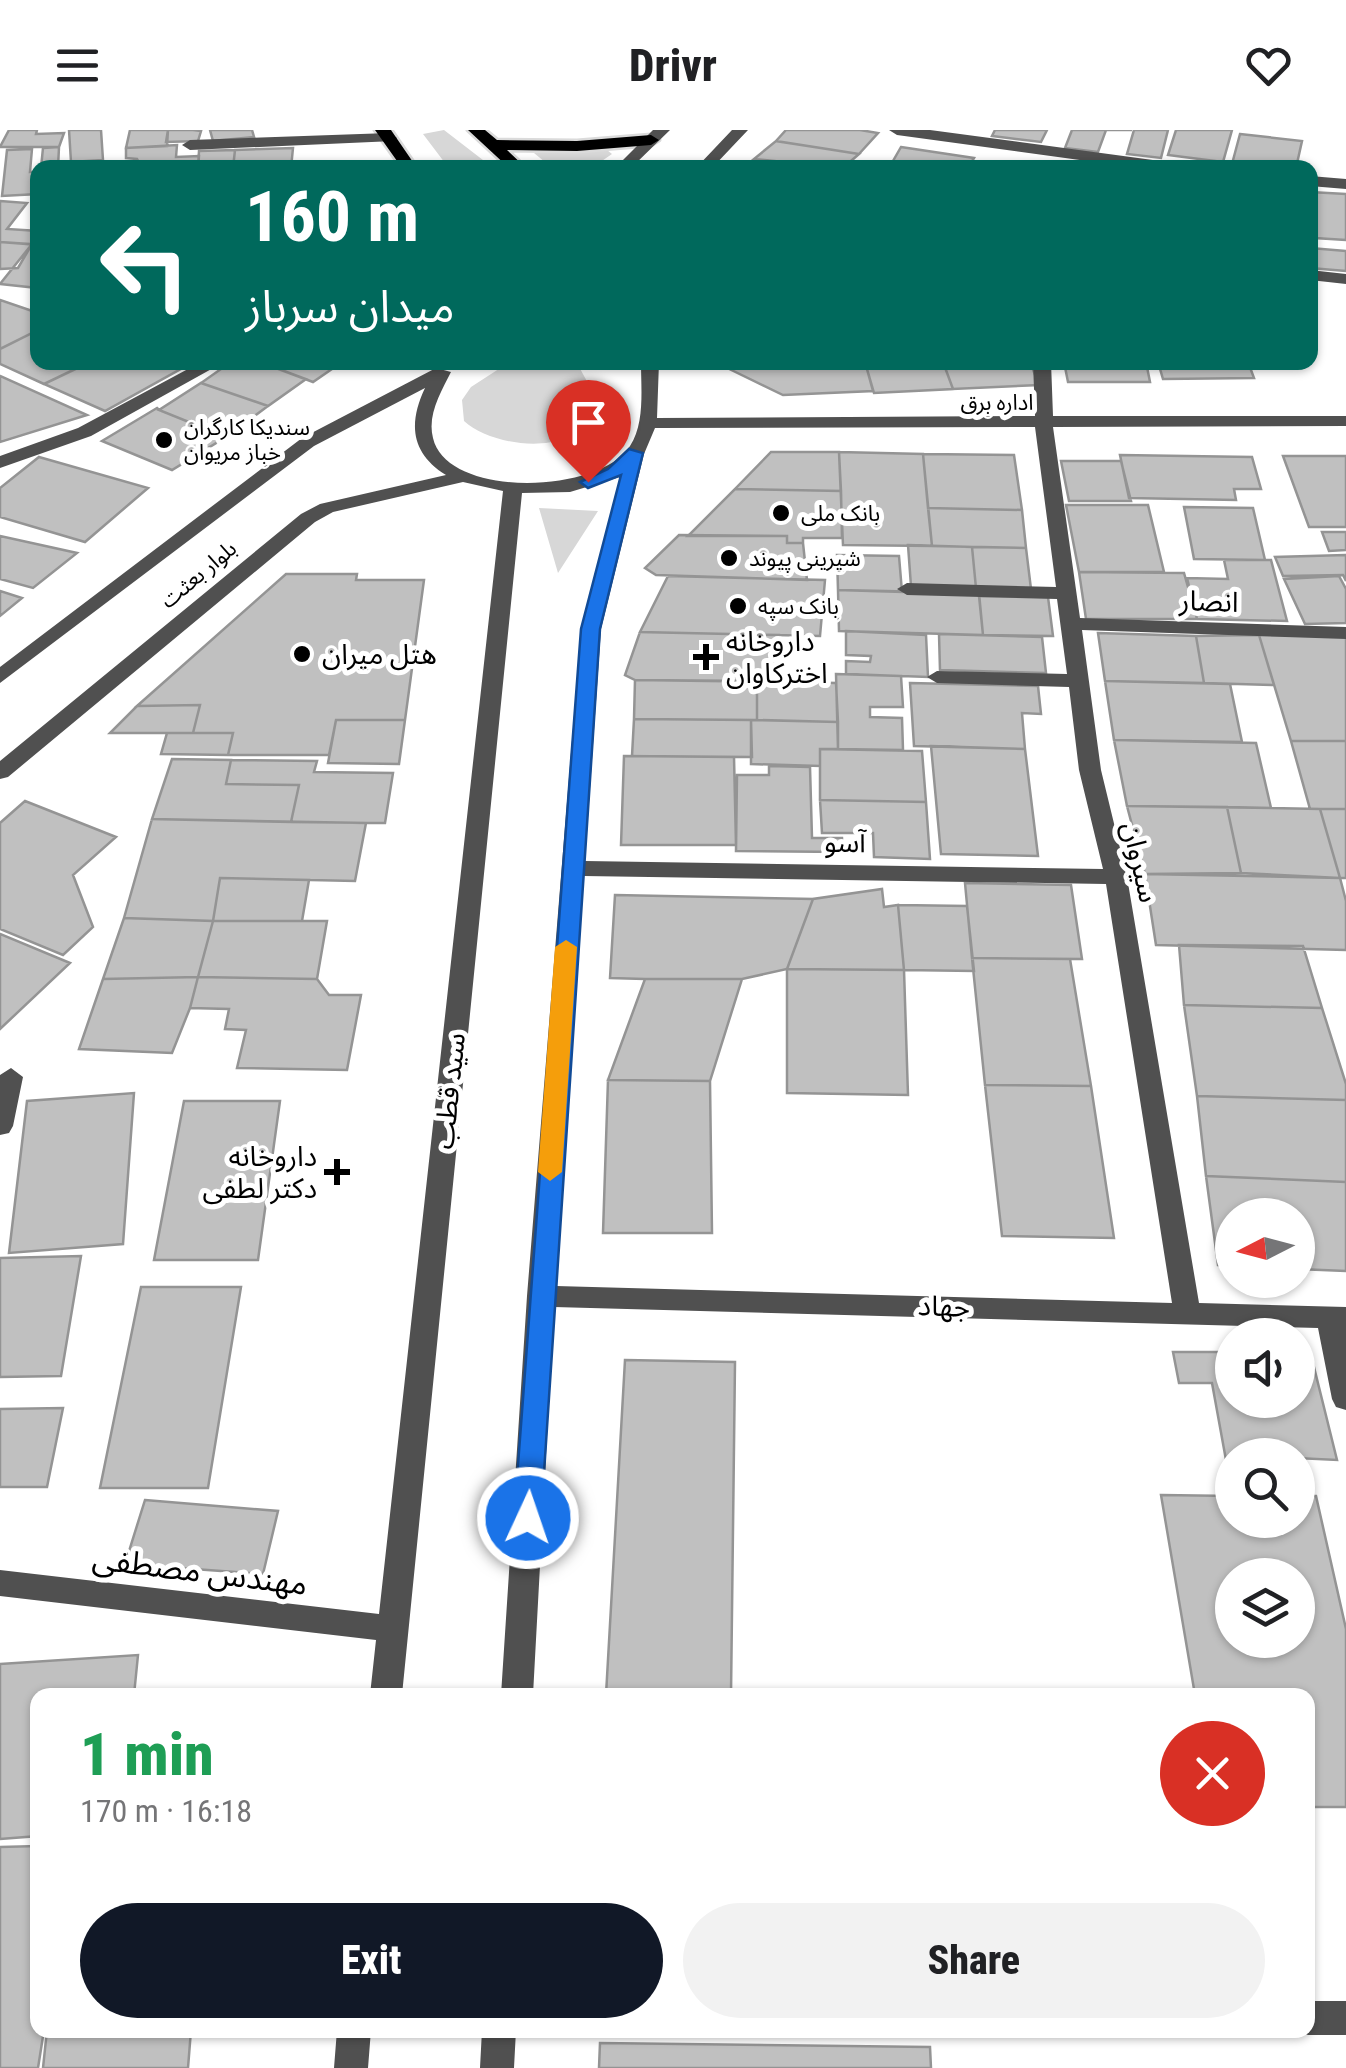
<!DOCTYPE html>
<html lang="en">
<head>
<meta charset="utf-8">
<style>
	body { margin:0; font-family:"Roboto Condensed","Noto Sans Arabic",sans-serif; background:#f2f2f2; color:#202124; height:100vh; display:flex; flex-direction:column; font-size:38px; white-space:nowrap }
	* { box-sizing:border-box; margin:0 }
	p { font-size:32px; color:#757577 }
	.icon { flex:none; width:55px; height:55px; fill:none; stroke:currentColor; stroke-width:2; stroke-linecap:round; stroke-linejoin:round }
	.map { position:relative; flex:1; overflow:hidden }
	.side { position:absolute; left:30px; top:1558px; width:1285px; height:350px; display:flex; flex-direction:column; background:#fff; border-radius:20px; box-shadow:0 2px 8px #0004 }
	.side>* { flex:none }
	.banner { position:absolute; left:30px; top:30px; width:1288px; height:210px; border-radius:20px; box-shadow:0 2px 8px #0004; background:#00695c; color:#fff; overflow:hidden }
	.needle { width:65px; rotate:264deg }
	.buttons { position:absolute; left:1215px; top:1068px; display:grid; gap:20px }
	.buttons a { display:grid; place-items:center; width:100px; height:100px; border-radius:50%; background:#fff; box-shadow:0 2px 8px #0004; font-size:50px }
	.pin { position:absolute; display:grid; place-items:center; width:85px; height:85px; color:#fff; margin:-102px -42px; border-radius:50% 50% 50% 0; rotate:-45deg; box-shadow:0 0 10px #0007 }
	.pin .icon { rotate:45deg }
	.me { position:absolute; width:110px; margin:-55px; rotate:3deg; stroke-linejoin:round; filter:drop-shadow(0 0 8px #0008) }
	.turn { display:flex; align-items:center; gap:35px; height:210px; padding:0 50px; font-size:45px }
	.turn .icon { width:130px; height:130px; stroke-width:2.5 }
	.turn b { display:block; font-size:70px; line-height:85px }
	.round { display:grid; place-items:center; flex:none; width:105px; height:105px; border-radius:52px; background:#f2f2f2 }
	.overview { display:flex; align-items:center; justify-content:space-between; height:170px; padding:0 50px }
	h1 { font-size:60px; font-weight:800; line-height:75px; color:#1e9e55 }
	.action { display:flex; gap:20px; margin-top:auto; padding:20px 50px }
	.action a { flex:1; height:115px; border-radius:60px; background:#111827; color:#fff; font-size:40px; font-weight:800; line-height:115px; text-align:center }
	.action a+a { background:#f2f2f2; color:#202124 }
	header { display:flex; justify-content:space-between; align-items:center; height:130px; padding:0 50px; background:#fff; font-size:45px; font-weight:800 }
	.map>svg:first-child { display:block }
	.green { fill:#d7d7d7 }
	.building { fill:#c0c0c0; stroke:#949494; stroke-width:2.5; fill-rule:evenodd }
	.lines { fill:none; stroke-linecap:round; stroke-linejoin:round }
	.major-casing { stroke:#dbdbdb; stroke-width:5 }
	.minor { fill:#505050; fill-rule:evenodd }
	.major { fill:#000; fill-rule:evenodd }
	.route { fill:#1a73e8; stroke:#114b97; stroke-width:2.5 }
	.slow { fill:#f59e0b }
	.poi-dot { fill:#000; stroke:#fff; stroke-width:4 }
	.labels { text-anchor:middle; stroke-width:10; stroke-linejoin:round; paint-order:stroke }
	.far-street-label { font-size:22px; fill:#000; stroke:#fff }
	.far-poi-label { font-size:22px; fill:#000; stroke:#fff; text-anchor:start }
	.street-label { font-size:28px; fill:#000; stroke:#fff }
	.poi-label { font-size:28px; fill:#000; stroke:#fff; text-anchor:start }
	.near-street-label { font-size:32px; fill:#000; stroke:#fff }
</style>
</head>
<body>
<header><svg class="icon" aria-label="menu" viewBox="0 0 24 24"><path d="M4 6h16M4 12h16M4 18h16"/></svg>Drivr<svg class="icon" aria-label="heart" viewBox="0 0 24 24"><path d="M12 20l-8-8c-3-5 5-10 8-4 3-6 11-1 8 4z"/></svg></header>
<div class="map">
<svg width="1346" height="1938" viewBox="0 0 1346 1938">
	<rect width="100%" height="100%" fill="#fff"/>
	<path class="green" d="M444,0L492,37H448L423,4Z
		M607,20L612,24L593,37H551L534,23Z
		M508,233H577L596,268C595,275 594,285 590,291C564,326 491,316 464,291L462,270L471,257Z
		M539,378L598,381L558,443Z"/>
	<path class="building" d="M9,0H37L36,4L64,3L59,17H0Z
		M69,0H101L103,30L71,32Z
		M130,0H168L167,16L126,18Z
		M168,0H193L201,1L198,11L166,12Z
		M210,0H252L254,7L213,11Z
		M786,0H860L878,3L859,24L776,11Z
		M995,0H1047L1041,12L992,6Z
		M1072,0H1132H1106L1098,22L1065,18Z
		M1134,0H1168L1161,28L1127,24Z
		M1176,0H1232L1223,32L1168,25Z
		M1240,4L1302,11L1296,38L1232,34Z
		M776,11L859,24L843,38L754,29Z
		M177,15L176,27L199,26L198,38H142L137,29L126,28V18Z
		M59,17L58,38H41L43,18Z
		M901,17L974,28L968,38H889Z
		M293,18L291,38H233L235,20Z
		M32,19L30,42H38V64L2,66L7,20Z
		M235,20L233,38H198L199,21Z
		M1310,62L1346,64V110L1315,108L1314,91H1310Z
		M0,71L27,73L7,99L38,101V115L0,112Z
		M0,112L32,114L18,138L0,139Z
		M32,114L38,115V158L0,154Z
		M1310,118L1346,121V141L1310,138Z
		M0,170L38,183V200L0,219Z
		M38,200V232H90L44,254L0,234V219Z
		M90,232H177L186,236L105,281L44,254Z
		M231,232H260L306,249L268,276L201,253Z
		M260,232H342L313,252Z
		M865,232H943L953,259L874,263Z
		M865,232L873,261L783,265L719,234Z
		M943,232H1030L1039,255L953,259Z
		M1064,232H1146L1150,252H1068Z
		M1158,232H1248L1254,248L1163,249Z
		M0,246L87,285L0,312Z
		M201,253L268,276L226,307L159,280Z
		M157,278L159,280L226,307L172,340L102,311Z
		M771,322H839L841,361L735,359Z
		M839,322L923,324L932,416L843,415Z
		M923,324L1014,325L1022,380L928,378Z
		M1120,325L1252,327L1261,359H1234L1236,370L1129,368Z
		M1283,326H1346V397H1309Z
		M39,327L148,358L85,412L0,387V358Z
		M1061,331H1121L1131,371H1069Z
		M735,359L841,361L842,408H803V413H787V406H688Z
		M1066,375H1148L1164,442H1079Z
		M1184,377L1253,378L1265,430L1194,429Z
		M928,378L1022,380L1026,418L932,416Z
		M1322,402H1346V420L1329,421Z
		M679,405L787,406V413H803L807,450L656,445L645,438Z
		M0,406L77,423L33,458L0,449Z
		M908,415L972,417L976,458L911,456Z
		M972,417L1026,418L1031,459L976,458Z
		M837,425L899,426L902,462L838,460Z
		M1346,425V451L1343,445L1283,446L1275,427Z
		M1224,430H1271L1287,491L1197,489L1187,448L1228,449Z
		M1079,442L1184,443L1197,489H1086Z
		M286,444H357L356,450H424L405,590H336L329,625H228L233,603H193L200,575L137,576Z
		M668,446L825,450L820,506L640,502Z
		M1339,446L1346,459V493L1305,494L1284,449Z
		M838,460L979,463L983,505L839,501Z
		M0,461L22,468L0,486Z
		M979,466L1048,467L1053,506L983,505Z
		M846,501L926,505L928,547L846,544V531L870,532L871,526L846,525Z
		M640,502L779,505V552L635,550L625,545Z
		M1098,503L1196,506L1204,553L1105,551Z
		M939,504L1042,507L1046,543L940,540Z
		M1259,505H1346V611H1291Z
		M1259,505L1274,555L1204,553L1196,506Z
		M836,544L901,546L903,577H870V587L902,588L903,620L838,619Z
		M635,550L757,551V590L634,589Z
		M757,551L836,553L838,592L757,590Z
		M1105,551L1230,554L1242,612L1114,610Z
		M910,553L1038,556L1041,584L1022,583L1025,619L914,616Z
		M200,575L193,603H110L137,576Z
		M634,589L751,590L752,627L632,626Z
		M336,590H405L399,634L328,633Z
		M751,590L838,592V619H820V636L751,634Z
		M167,603H233L228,625L161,624Z
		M1114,610L1256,613L1271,678L1127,676Z
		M1291,611H1346V679H1310Z
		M931,616L1025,619L1038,726L941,724Z
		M820,619L922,621L926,672L820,670Z
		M624,626L734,627L736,715H621Z
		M172,629L231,630L226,654L299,655L291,692L152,689Z
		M231,630L317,631L314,642L393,643L385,693L291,692L299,655L226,654Z
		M769,636L810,637L812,708H842L843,722L736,721L737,645H769Z
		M820,670L926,672L930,729L874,727L873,703H822Z
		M25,671L116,707L73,745L93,797L63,825L0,799V693Z
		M1127,676L1227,677L1241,743L1145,744Z
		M1227,677L1320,679L1340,748L1241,743Z
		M1320,679H1346V748H1340Z
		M152,689L366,693L355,751L220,748L213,791L124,788Z
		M1145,744L1340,748L1346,771V820L1156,815Z
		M220,748L309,750L302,791H213Z
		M965,753L1071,755L1082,829L972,828Z
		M882,759L884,777L898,775L904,840L787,839L813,769Z
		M615,765L813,769L787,839L742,849H645L610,848Z
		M898,775L967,776L974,841L904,840Z
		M124,788L213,791L198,847L103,849Z
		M213,791H327L317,849L198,847Z
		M0,804L70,833L0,899Z
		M1179,815L1303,816L1322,878L1184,875Z
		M972,828L1070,829L1091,956L985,955Z
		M787,839L904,840L908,965L787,963Z
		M198,847L190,878L172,923L79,919L103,849Z
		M198,847L317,849L329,865H361L347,940L237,938L246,900L225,899L229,879L190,878Z
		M645,849H742L710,951L608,950Z
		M1184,875L1322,878L1346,954V970L1197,966Z
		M608,950L710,951L712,1103H603Z
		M985,955L1091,956L1114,1108L1002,1106Z
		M134,963L123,1114L9,1123L27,971Z
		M1197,966L1346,970V1052L1206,1046Z
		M184,971H280L258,1130H154Z
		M1206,1046L1346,1052V1141L1298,1139V1085H1232V1136L1218,1135Z
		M81,1126L61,1246L0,1247V1128Z
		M141,1157H241L208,1358H100Z
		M1298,1221H1310L1337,1330L1232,1325V1330H1226L1212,1253H1179L1173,1222H1232V1270H1298Z
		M625,1230L735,1232L731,1565H606Z
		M63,1278L47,1357H0V1279Z
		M1161,1365L1232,1366V1390H1298V1366H1316L1346,1499V1677H1308V1565H1195ZM1232,1445H1298V1510H1232Z
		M145,1370L278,1381L263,1444L125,1434Z
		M138,1525L134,1565H38V1706L0,1709V1534Z
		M38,1716V1900H44L38,1938H0V1717Z
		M47,1900H191L188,1938H43Z
		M600,1913L930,1917L931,1938H599Z"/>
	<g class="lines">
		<g class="major-casing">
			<path id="major" d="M375,0H391L417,38H402Z
				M468,0H485L497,10L577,11L651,5L659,10L651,15L577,21L507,20L526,38H509Z"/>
		</g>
		<path class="minor" d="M653,0H670L631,38H615Z
			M732,0H748L712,38H696Z
			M889,0H930L1175,33L1182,38H1138L897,5Z
			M389,3L397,8L394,11L190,20L182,15L190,10Z
			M1310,46L1346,49V59L1310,56Z
			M1310,140L1346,144V154L1310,150Z
			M201,232H224L91,306L0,338V326L78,298Z
			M641,232H659L657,288L1035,286L1033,232H1051L1053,286H1346V296L1053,297L1080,488L1346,497V509L1082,500L1101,640L1127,747L1199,1173L1346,1177V1280L1336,1277L1332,1269L1318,1198L554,1177L533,1565H501L527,1166L581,499L620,347L570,362L522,363L402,1565H370L376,1510L0,1466V1440L379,1484L503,361L463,352L333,382L315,392L8,647L0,649V631L301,384L320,374L446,345C411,323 408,294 425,258L314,316L0,553V537L302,308L436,238L451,242C441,262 427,285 433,308C447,369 600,364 630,316C645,293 641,259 641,232ZM1035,297L1056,457L907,453L897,459L907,465L1057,469L1067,544L937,541L927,547L937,553L1069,557L1079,640L1103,739L585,731L601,499L644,324L655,298ZM584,746L1106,754L1172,1173L556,1156Z
			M11,938L23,947L13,996L9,1003L0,1005V945Z
			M1308,1871H1346V1905H1308L1296,1900H1308Z
			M337,1900H371L368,1938H334Z
			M482,1900H516L514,1938H480Z"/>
		<use href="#major" class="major"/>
	</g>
	<path class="route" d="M629,319L643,323L600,499L541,1388L537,1396L528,1399L518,1396L514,1388L581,499L621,345L588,358L580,352L608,339Z"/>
	<path class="slow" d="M566,810L577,817L562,1042L550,1051L538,1042L555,817Z"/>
	<g class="poi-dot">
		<circle cx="164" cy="310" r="10"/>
		<circle cx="781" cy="383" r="10"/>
		<circle cx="729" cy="428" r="10"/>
		<circle cx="738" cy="476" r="10"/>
		<circle cx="302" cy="524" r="10"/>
		<path d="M701 512h10v10h10v10h-10v10h-10v-10h-10v-10h10z"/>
		<path d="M332 1027h10v10h10v10h-10v10h-10v-10h-10v-10h10z"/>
	</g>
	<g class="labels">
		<g class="far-street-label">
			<text x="997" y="280">اداره برق</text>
			<text transform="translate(198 444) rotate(-40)" y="8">بلوار بعثت</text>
		</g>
		<g class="far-poi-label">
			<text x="184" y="305">سندیکا کارگران<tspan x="184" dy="25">خباز مریوان</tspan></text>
			<text x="801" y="391">بانک ملی</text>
			<text x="749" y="436">شیرینی پیوند</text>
			<text x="758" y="484">بانک سپه</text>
		</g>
		<g class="street-label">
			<text transform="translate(1209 471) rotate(2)" y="10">انصار</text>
			<text transform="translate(845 712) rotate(1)" y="10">آسو</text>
			<text transform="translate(1141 732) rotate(77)" y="10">سیروان</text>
			<text transform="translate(449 961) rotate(-84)" y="10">سید قطب</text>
			<text transform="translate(944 1176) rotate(2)" y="10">جهاد</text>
		</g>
		<g class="poi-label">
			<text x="726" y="521">داروخانه<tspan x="726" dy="32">اخترکاوان</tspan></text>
			<text x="322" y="534">هتل میران</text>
			<text x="317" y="1036" text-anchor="end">داروخانه<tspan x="317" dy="32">دکتر لطفی</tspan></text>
		</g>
		<g class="near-street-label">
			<text transform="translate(200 1441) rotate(7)" y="11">مهندس مصطفی</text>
		</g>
	</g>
</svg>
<div class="buttons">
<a><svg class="needle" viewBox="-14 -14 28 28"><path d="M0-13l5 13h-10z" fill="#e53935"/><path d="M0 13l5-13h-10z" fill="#757577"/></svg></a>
<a><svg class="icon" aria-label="sound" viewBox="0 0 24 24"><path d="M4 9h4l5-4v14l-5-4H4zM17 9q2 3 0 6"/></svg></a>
<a><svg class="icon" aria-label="search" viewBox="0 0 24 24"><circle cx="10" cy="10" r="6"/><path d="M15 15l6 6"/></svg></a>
<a><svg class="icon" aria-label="layers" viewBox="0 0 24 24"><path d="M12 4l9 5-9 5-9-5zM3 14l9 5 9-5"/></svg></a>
</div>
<div class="pin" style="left:588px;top:352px;background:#d93025"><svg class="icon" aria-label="arrive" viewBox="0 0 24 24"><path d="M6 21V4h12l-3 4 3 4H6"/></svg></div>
<svg class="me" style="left:528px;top:1388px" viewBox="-20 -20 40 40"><circle r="17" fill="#1a73e8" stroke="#fff" stroke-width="3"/><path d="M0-11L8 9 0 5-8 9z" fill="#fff"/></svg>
<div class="banner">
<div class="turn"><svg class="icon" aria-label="left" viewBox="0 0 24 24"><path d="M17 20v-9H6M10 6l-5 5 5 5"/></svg><div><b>160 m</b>میدان سرباز</div></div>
</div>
<section class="side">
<div class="overview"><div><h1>1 min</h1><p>170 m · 16:18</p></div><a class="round" style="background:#d93025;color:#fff"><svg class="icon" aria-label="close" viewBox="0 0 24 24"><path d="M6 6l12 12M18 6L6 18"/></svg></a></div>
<div class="action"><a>Exit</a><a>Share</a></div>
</section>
</div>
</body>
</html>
